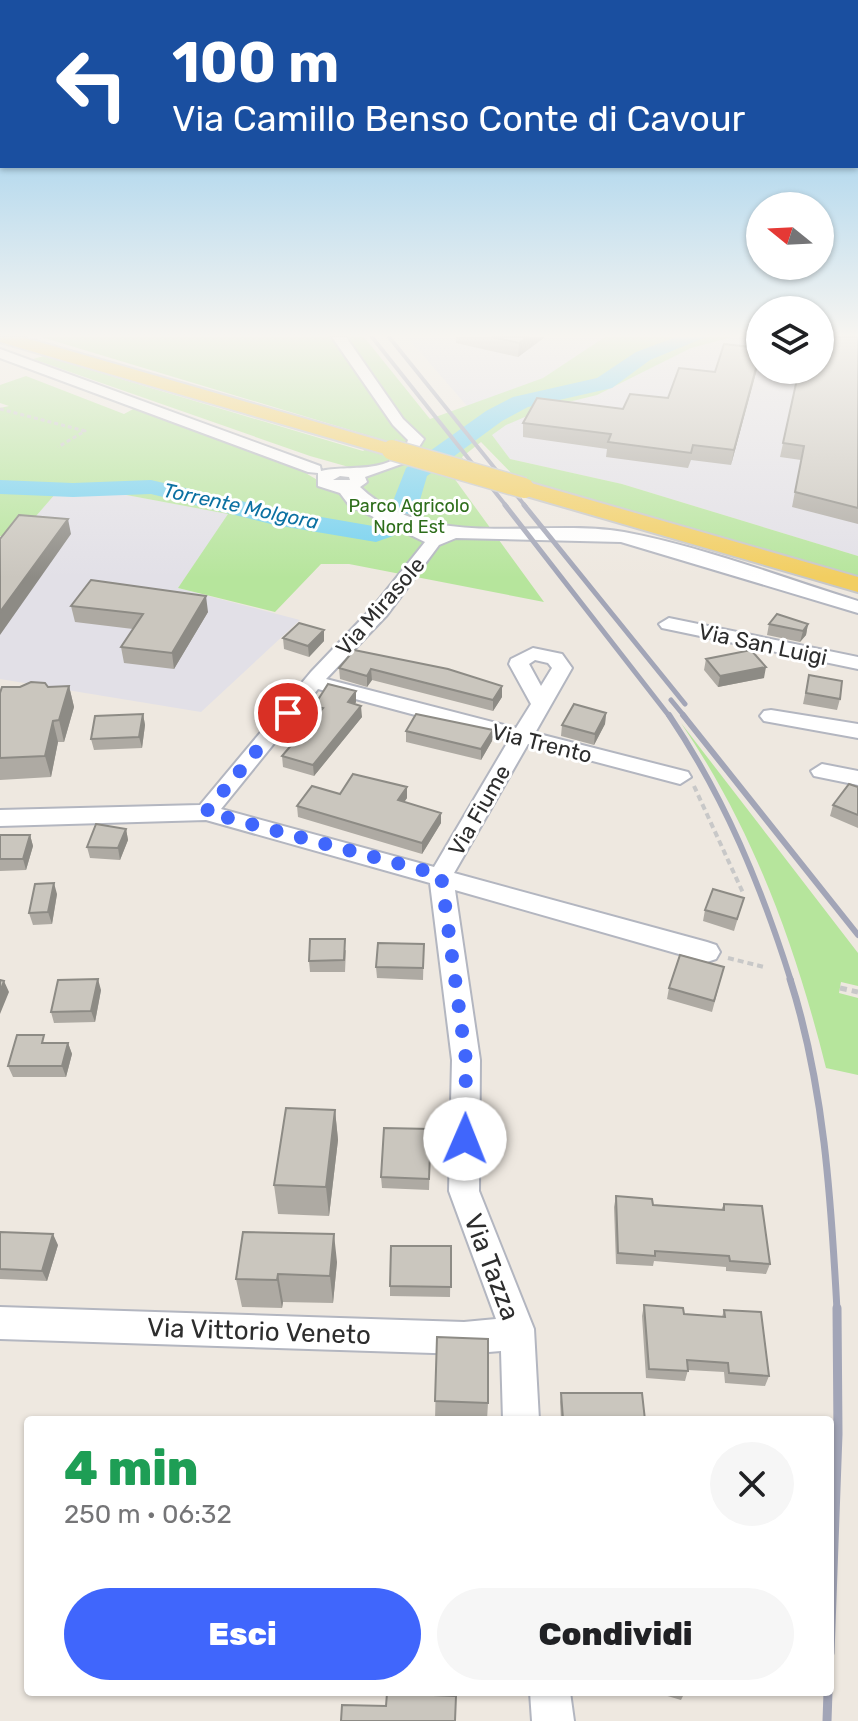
<!DOCTYPE html>
<html lang="it">
<head>
<meta charset="utf-8">
<style>
	body { margin:0; font-family:Rubik,sans-serif; background:#f6f6f6; color:#202124; height:100vh; display:flex; flex-direction:column; font-size:30px; white-space:nowrap }
	* { box-sizing:border-box; margin:0 }
	p { font-size:26px; color:#757577 }
	.icon { flex:none; width:44px; height:44px; fill:none; stroke:currentColor; stroke-width:2; stroke-linecap:round; stroke-linejoin:round }
	.map { position:relative; flex:1; overflow:hidden }
	.details { position:absolute; left:24px; top:1416px; width:810px; height:280px; display:flex; flex-direction:column; background:#fff; border-radius:8px; box-shadow:0 2px 6px #0004 }
	.details>* { flex:none }
	.top-card { position:absolute; left:0px; top:0px; width:858px; height:168px; box-shadow:0 2px 6px #0004; background:#1a4fa0; color:#fff; overflow:hidden }
	.needle { width:52px; rotate:288deg }
	.controls { position:absolute; left:746px; top:192px; display:grid; gap:16px }
	.controls a { display:grid; place-items:center; width:88px; height:88px; border-radius:50%; background:#fff; box-shadow:0 2px 6px #0004; font-size:40px }
	.pin { position:absolute; display:grid; place-items:center; width:68px; height:68px; color:#fff; margin:-34px; border:4px solid #fff; border-radius:50%; box-shadow:0 2px 8px #0007 }
	.me { position:absolute; width:88px; margin:-44px; rotate:1deg; stroke-linejoin:round; filter:drop-shadow(0 0 6px #0008) }
	.turn { display:flex; align-items:center; gap:28px; height:168px; padding:0 40px; font-size:36px }
	.turn .icon { width:104px; height:104px; stroke-width:2.5 }
	.turn b { display:block; font-size:56px; line-height:68px }
	.round { display:grid; place-items:center; flex:none; width:84px; height:84px; border-radius:42px; background:#f6f6f6 }
	.overview { display:flex; align-items:center; justify-content:space-between; height:136px; padding:0 40px }
	h1 { font-size:48px; font-weight:800; line-height:60px; color:#1e9e55 }
	.action { display:flex; gap:16px; margin-top:auto; padding:16px 40px }
	.action a { flex:1; height:92px; border-radius:48px; background:#4066fc; color:#fff; font-size:32px; font-weight:800; line-height:92px; text-align:center }
	.action a+a { background:#f6f6f6; color:#202124 }
	.map>svg:first-child { display:block }
	.industrial { fill:#e2e0e7 }
	.green { fill:#b6e59c }
	.lines { fill:none; stroke-linecap:round; stroke-linejoin:round }
	.river { fill:#73d1f0; fill-rule:evenodd }
	.minor-casing { stroke:#b3b6c0; stroke-width:4 }
	.major-casing { stroke:#c8c8c8; stroke-width:4 }
	.path-far2 { stroke:#c8c8c8; stroke-width:3; stroke-dasharray:4 3; stroke-linecap:butt }
	.path-far1 { stroke:#c8c8c8; stroke-width:4; stroke-dasharray:6 4; stroke-linecap:butt }
	.path { stroke:#c8c8c8; stroke-width:5; stroke-dasharray:7 5; stroke-linecap:butt }
	.minor { fill:#fff; fill-rule:evenodd }
	.major { fill:#f2ce61; fill-rule:evenodd }
	.rail-far4 { stroke:#a2a5b7; stroke-width:4 }
	.rail-far3 { stroke:#a2a5b7; stroke-width:5 }
	.rail-far2 { stroke:#a2a5b7; stroke-width:6 }
	.rail-far1 { stroke:#a2a5b7; stroke-width:7 }
	.rail { stroke:#a2a5b7; stroke-width:9 }
	.major-bridge-casing { stroke:#c8c8c8; stroke-width:23; stroke-linecap:butt }
	.major-bridge { stroke:#f2ce61; stroke-width:20 }
	.wall { fill:#aeaaa3 }
	.shaded-wall { fill:#8d8b85 }
	.building { fill:#cac6be; stroke:#8d8b85; stroke-width:2 }
	.route { stroke:#4066fc; stroke-width:14; stroke-dasharray:0 25.2 }
	.labels { text-anchor:middle; stroke-width:6; stroke-linejoin:round; paint-order:stroke }
	.far-park-label { font-size:18px; fill:#2d6d1a; stroke:#fff }
	.far-water-label { font-size:20px; font-style:italic; fill:#0c71a2; stroke:#fff }
	.street-label { font-size:22px; fill:#2d2d2d; stroke:#fff }
	.near-street-label { font-size:26px; fill:#2d2d2d; stroke:#fff }
</style>
</head>
<body>
<div class="map">
<svg width="858" height="1721" viewBox="0 0 858 1721">
	<rect width="100%" height="100%" fill="#eee8e0"/>
	<path class="industrial" d="M407,337H657L561,378L467,406Z
		M732,337H760V370H820L858,337V556L622,484L510,459L490,433L528,411L651,367L691,348Z
		M55,493L121,494L229,514L178,588L300,620L201,712L0,679V559Z"/>
	<path class="green" d="M41,337H364L430,419L543,378L605,337H732L691,348L597,395L548,407L506,425L492,435L510,459L622,484L858,556V576L516,478L481,442L462,457L466,464L457,462L454,478L544,602L349,564H321L275,612L178,588L228,514L121,494L56,493L17,538L0,536V408L9,406L0,403V385L26,376L124,414L137,407L292,465L331,488L363,482V471L310,456L33,359L44,356L363,451L380,439Z
		M681,723L858,953V986L841,982L839,993L858,998V1075L826,1068C795,944 753,829 681,723Z"/>
	<g class="lines">
		<path class="river" d="M676,337H706L650,360L612,388L528,407L502,421L427,476L420,500L407,523L393,536L376,542L275,525L151,494L73,497L0,494V480L73,483L151,480L275,509L373,526L390,509L406,468L486,411L513,397L597,378L636,352Z"/>
		<g class="minor-casing">
			<path id="minor" d="M332,337H346L403,419L424,439L410,461L365,477L367,482L360,487C430,553 540,517 624,532C703,547 781,577 858,601V613L621,542L456,538L439,545L387,615L326,679L516,728L531,704L509,664L511,659L533,648L562,654L572,668L535,733L688,772L691,777L680,784L528,744L454,873L707,942L716,945L720,952L716,959L707,962L455,890L480,1060L479,1191L534,1329L539,1420H503L501,1351L464,1354L0,1339V1307L464,1322L496,1319L449,1191L452,1060L430,883L206,820L0,826V810L200,805L311,672L373,607L425,542L349,505L340,493L318,486V473L308,472L0,358V349L320,466L321,471C347,464 397,477 408,440L393,425ZM340,476L349,477L350,480H333ZM535,660L548,663L552,668L541,686L529,664ZM318,689L509,740L434,867L221,809Z
				M669,618L858,657V669L662,628L659,624Z
				M771,710L858,724V738L764,721L760,716L764,711Z
				M822,764L858,771V785L814,776L811,771Z
				M530,1692H570L574,1721H532Z"/>
		</g>
		<g class="major-casing">
			<path id="major" d="M0,337H22L399,446L403,450L399,454H385L0,342Z
				M524,481L858,577V592L516,493L513,488Z"/>
		</g>
		<path class="path-far2" d="M0,409L85,431L58,447"/>
		<path class="path-far1" d="M694,786L744,895
			M728,958L764,967"/>
		<path class="path" d="M840,988L858,992"/>
		<use href="#minor" class="minor"/>
		<use href="#major" class="major"/>
		<path class="rail-far4" d="M372,337L507,507
			M389,337L526,507"/>
		<path class="rail-far3" d="M505,505L670,717
			M524,505L685,704
			M671,700L685,717"/>
		<path class="rail-far2" d="M669,715C725,798 761,886 791,981
			M683,715L858,935"/>
		<path class="rail-far1" d="M790,979C824,1085 831,1199 837,1310"/>
		<path class="rail" d="M830,1653L838,1434L837,1308
			M827,1721L828,1692"/>
		<g class="major-bridge-casing">
			<path id="major-bridge" d="M392,450L524,488"/>
		</g>
		<use href="#major-bridge" class="major-bridge"/>
	</g>
	<path class="wall" d="M456,337H545L518,357L456,343Z
		M858,337V524L792,507L801,460L780,457L799,370Z
		M760,355L731,465L691,460L688,468L606,457L607,449L523,437V423L623,409L668,398L715,372Z
		M71,606L208,612L174,669L124,663L121,647L133,629L75,622Z
		M769,624H808L806,635L800,642L767,635Z
		M283,638L324,641L309,657L284,649Z
		M354,650L502,686V697L493,711L372,680L367,687L340,679L339,668Z
		M706,659L764,678L718,687L704,670Z
		M809,675L840,699L837,710L803,704Z
		M69,686L74,707L64,742H58L51,777L0,780V693Z
		M356,691V702L355,704L362,717L314,776L283,767L282,756L315,717L314,706Z
		M606,713L605,724L594,745L561,736L562,725Z
		M143,714L145,725L142,748L94,750L91,739Z
		M493,730L492,741L481,760L406,742V731Z
		M407,787V798L404,802L441,823L422,854L298,817L297,806L340,794Z
		M858,787V828L830,816L833,805Z
		M126,829L128,840L120,860L90,858L87,847Z
		M0,835H30L33,846L26,870L0,871Z
		M57,894L52,924L33,925L29,913Z
		M744,898L734,931L703,921L705,910Z
		M424,944L423,980L377,978L376,967Z
		M346,950L345,972H310L309,961Z
		M724,967L712,1012L667,999L669,988Z
		M101,990L95,1022L54,1023L51,1012Z
		M68,1043L72,1054L66,1077H13L8,1066Z
		M335,1110L338,1140L329,1216L278,1214L274,1185Z
		M431,1129L429,1190L382,1188L381,1177Z
		M616,1196L653,1205L721,1210L724,1204L770,1264L766,1274L726,1271V1267L654,1261L653,1266L616,1264L614,1207Z
		M0,1232L58,1245L47,1281L0,1279Z
		M451,1246L450,1297L390,1296V1286Z
		M337,1262L333,1303L283,1302L282,1308L242,1307L236,1279Z
		M644,1305L684,1314L722,1317L724,1310L769,1376L765,1386L725,1383L724,1372L688,1370L685,1381L646,1378L642,1316Z
		M437,1337L488,1403L487,1420H435Z
		M561,1393L645,1420H561L560,1402Z
		M654,1692H685L681,1700Z"/>
	<path class="shaded-wall" d="M527,337H545L518,357L519,343Z
		M760,353L759,362L731,465L734,450Z
		M68,519L71,534L0,635V612Z
		M206,596L208,612L174,669L172,653Z
		M808,624L806,635L800,642L803,631Z
		M324,630V641L309,657L308,646Z
		M766,667L764,678L718,687L720,676Z
		M371,669L372,680L367,687V676Z
		M69,686L74,707L64,742L59,720Z
		M502,686V697L493,711V700Z
		M356,691V702L348,714V702Z
		M361,706L362,717L314,776L313,765Z
		M606,713L605,724L594,745L595,734Z
		M143,714L145,725L142,748L139,737Z
		M53,721L58,742L51,777L45,756Z
		M493,730L492,741L481,760V749Z
		M407,787V798L398,811V800Z
		M441,813V823L422,854V843Z
		M126,829L128,840L120,860L118,848Z
		M30,835L33,846L26,870L23,859Z
		M54,883L57,894L52,924L48,912Z
		M98,979L101,990L95,1022L91,1011Z
		M4,981L9,992L0,1014V992Z
		M68,1043L72,1054L66,1077L62,1066Z
		M335,1110L338,1140L329,1216L326,1187Z
		M53,1234L58,1245L47,1281L42,1271Z
		M334,1234L337,1262L333,1303L330,1276Z
		M278,1274L283,1302L282,1308L277,1280Z"/>
	<path class="building" d="M492,337H527L519,343Z
		M820,337H858V508L795,492L804,446L783,443L799,370H820Z
		M724,344L760,348V353L734,450L693,445L691,453L608,442L611,434L523,423L537,398L623,409L630,394L668,398L679,368L715,372Z
		M19,515L68,519L0,612V539Z
		M91,580L206,596L172,653L121,647L143,614L71,606Z
		M777,614L808,624L803,631L769,624Z
		M299,623L324,630L308,646L283,638Z
		M354,650L448,669L502,686L493,700L371,669L367,676L339,668Z
		M751,650L766,667L720,676L706,659Z
		M809,675L842,681L840,699L806,693Z
		M31,682L45,683L48,687L69,686L59,720L53,721L45,756L0,758V693L2,687H20Z
		M328,684L356,691L348,702L361,706L313,765L282,756L323,708L314,706Z
		M574,704L606,713L595,734L562,725Z
		M143,714L139,737L91,739L95,716Z
		M416,714L493,730L481,749L406,731Z
		M353,774L407,787L398,800L441,813L422,843L297,806L312,786L340,794Z
		M849,784L858,787V815L833,805Z
		M96,824L126,829L118,848L87,847Z
		M0,835H30L23,859H0Z
		M54,883L48,912L29,913L35,884Z
		M713,889L744,898L737,919L705,910Z
		M310,939H345L344,960L309,961Z
		M378,943L424,944L423,968L376,967Z
		M680,955L724,967L714,1001L669,988Z
		M98,979L91,1011L51,1012L58,980Z
		M0,980L4,981L0,992Z
		M17,1035H44L42,1043H68L62,1066H8Z
		M286,1108L335,1110L326,1187L274,1185Z
		M384,1128L431,1129L429,1179L381,1177Z
		M616,1196L652,1199L653,1205L724,1210V1204L762,1206L770,1264L730,1261L729,1256L655,1251V1256L618,1253Z
		M0,1232L53,1234L42,1271L0,1269Z
		M243,1232L334,1234L330,1276L278,1274L277,1280L236,1279Z
		M391,1246H451V1287L390,1286Z
		M644,1305L683,1308L684,1314L725,1317L724,1310L761,1312L769,1376L729,1373L728,1363L687,1360L688,1371L649,1369Z
		M437,1337L488,1339V1403L435,1401Z
		M561,1393H642L645,1420L563,1419Z
		M387,1693L456,1696L455,1721H341L342,1705L386,1706Z"/>
	<linearGradient id="sky" x2="0" y2="1"><stop stop-color="#79c0eb"/><stop offset="0.58" stop-color="#f7f5f1"/><stop offset="1" stop-color="#f7f5f1" stop-opacity="0"/></linearGradient>
	<rect width="858" height="578" fill="url(#sky)"/>
	<g class="lines">
		<path class="route" d="M288,713L206,812L441,875L466,1060L465,1139"/>
	</g>
	<g class="labels">
		<g class="far-park-label">
			<text x="409" y="512">Parco Agricolo<tspan x="409" dy="21">Nord Est</tspan></text>
		</g>
		<g class="far-water-label">
			<text transform="translate(241 506) rotate(12)" y="7">Torrente Molgora</text>
		</g>
		<g class="street-label">
			<text transform="translate(380 606) rotate(-49)" y="8">Via Mirasole</text>
			<text transform="translate(763 644) rotate(12)" y="8">Via San Luigi</text>
			<text transform="translate(542 743) rotate(14)" y="8">Via Trento</text>
			<text transform="translate(479 810) rotate(-60)" y="8">Via Fiume</text>
		</g>
		<g class="near-street-label">
			<text transform="translate(492 1267) rotate(69)" y="9">Via Tazza</text>
			<text transform="translate(259 1331) rotate(2)" y="9">Via Vittorio Veneto</text>
		</g>
	</g>
</svg>
<div class="controls">
<a><svg class="needle" viewBox="-14 -14 28 28"><path d="M0-13l5 13h-10z" fill="#e53935"/><path d="M0 13l5-13h-10z" fill="#757577"/></svg></a>
<a><svg class="icon" aria-label="layers" viewBox="0 0 24 24"><path d="M12 4l9 5-9 5-9-5zM3 14l9 5 9-5"/></svg></a>
</div>
<div class="pin" style="left:288px;top:713px;background:#d93025"><svg class="icon" aria-label="arrive" viewBox="0 0 24 24"><path d="M6 21V4h12l-3 4 3 4H6"/></svg></div>
<svg class="me" style="left:465px;top:1139px" viewBox="-20 -20 40 40"><circle r="19" fill="#fff"/><path d="M0-13L10 11 0 6-10 11z" fill="#4066fc"/></svg>
<div class="top-card">
<div class="turn"><svg class="icon" aria-label="left" viewBox="0 0 24 24"><path d="M17 20v-9H6M10 6l-5 5 5 5"/></svg><div><b>100 m</b>Via Camillo Benso Conte di Cavour</div></div>
</div>
<section class="details">
<div class="overview"><div><h1>4 min</h1><p>250 m · 06:32</p></div><a class="round"><svg class="icon" aria-label="close" viewBox="0 0 24 24"><path d="M6 6l12 12M18 6L6 18"/></svg></a></div>
<div class="action"><a>Esci</a><a>Condividi</a></div>
</section>
</div>
</body>
</html>
